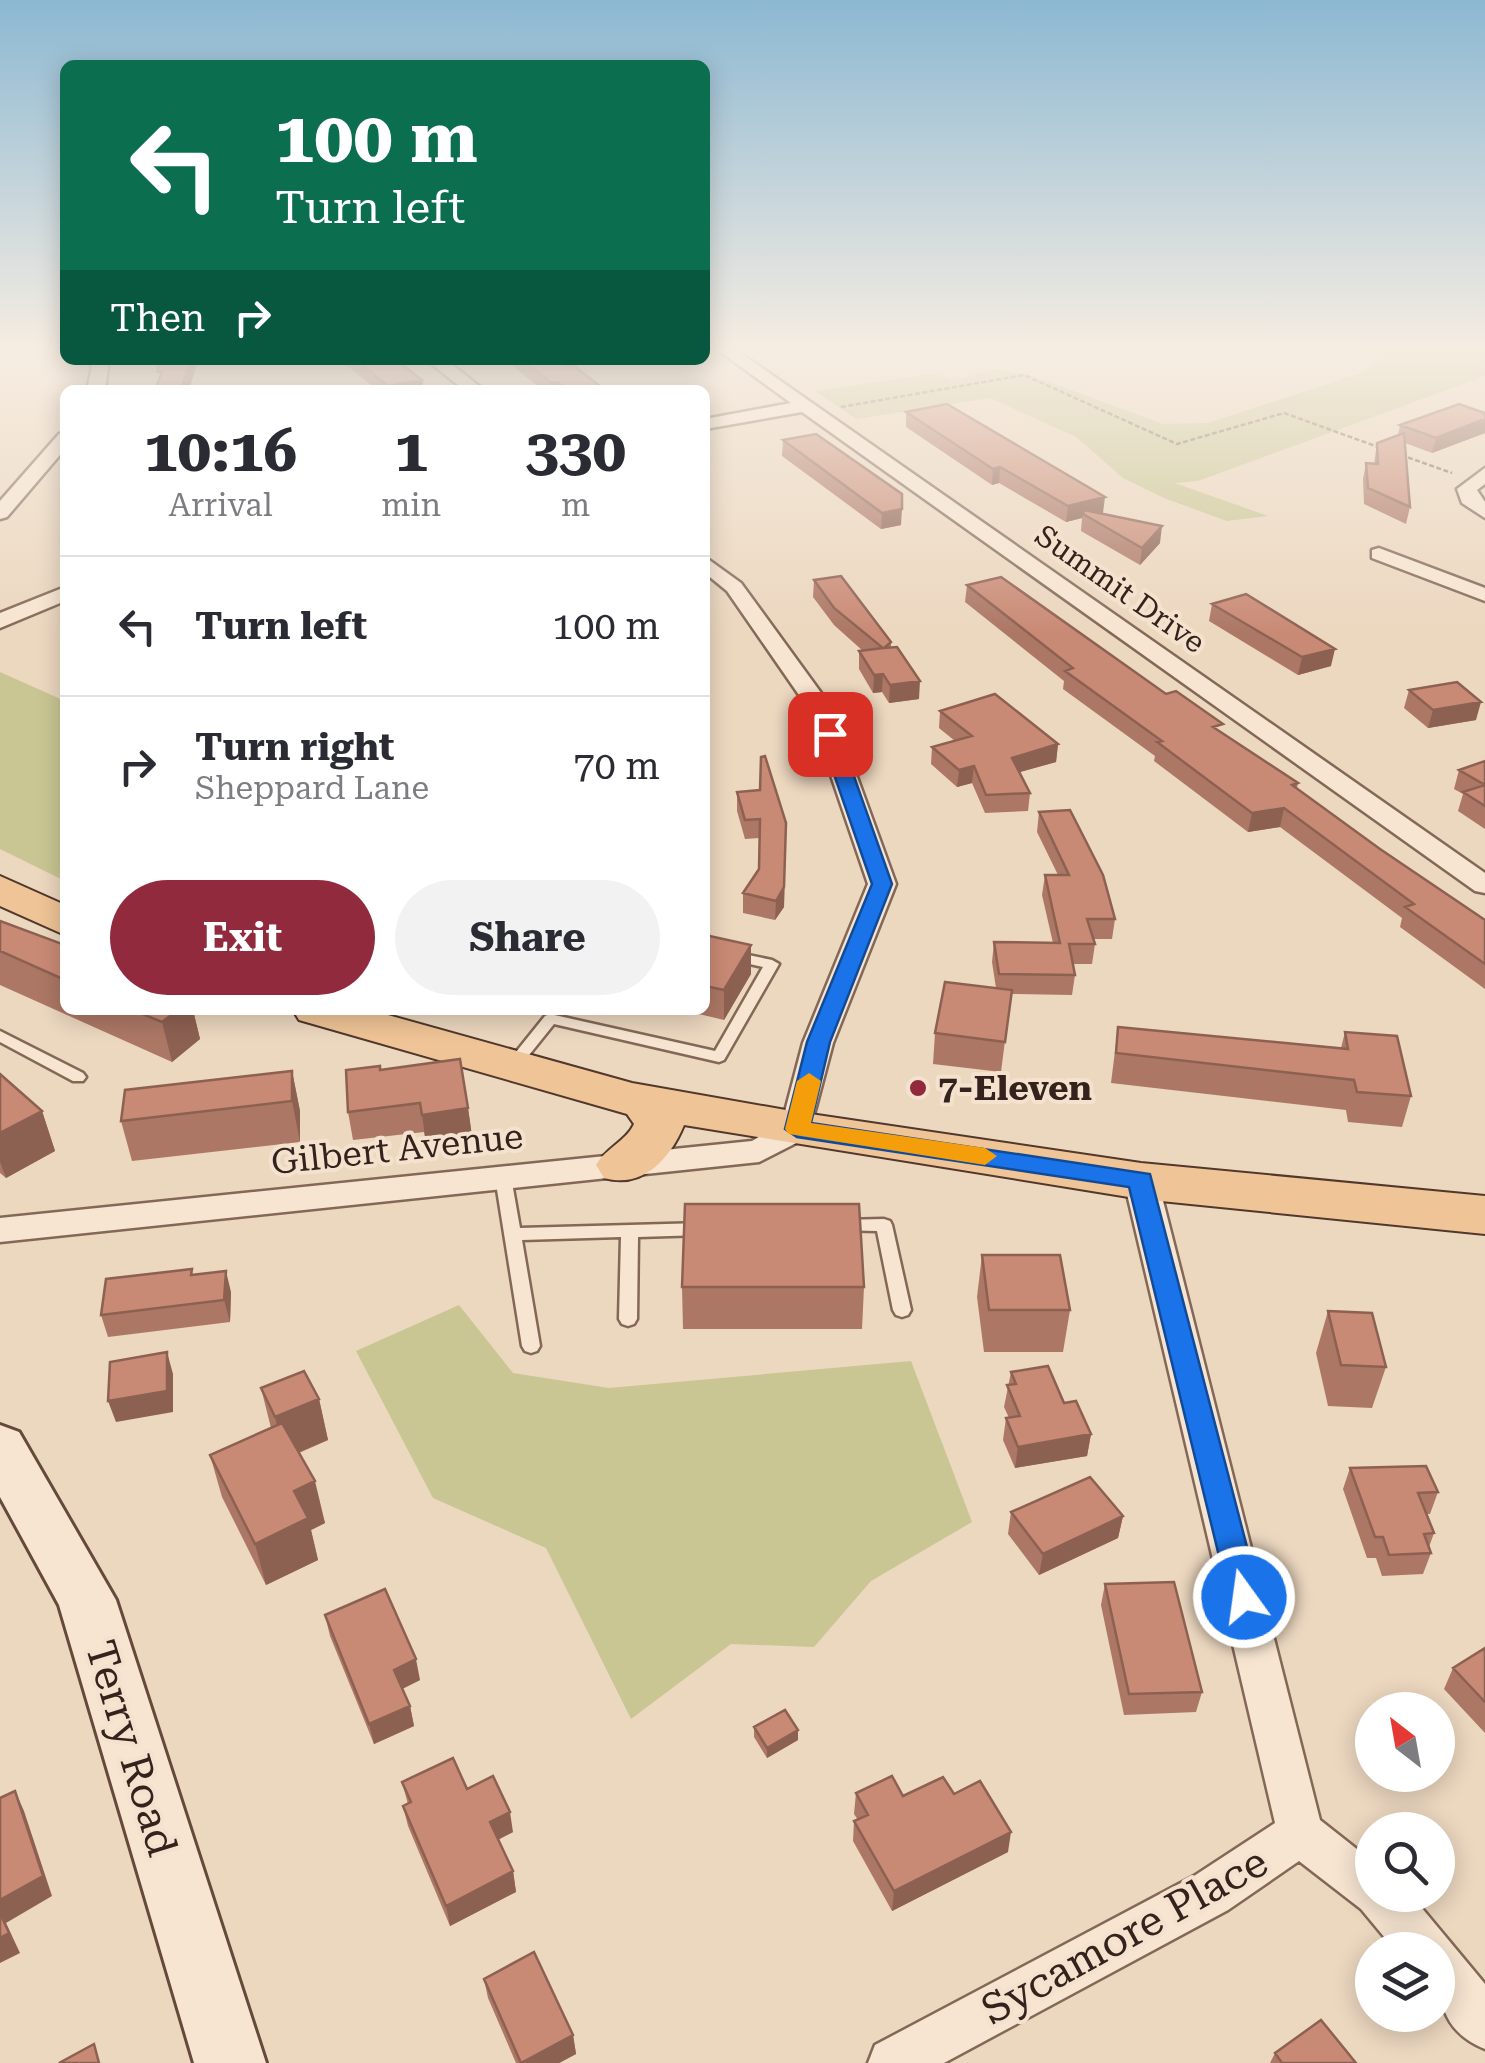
<!DOCTYPE html>
<html lang="en">
<head>
<meta charset="utf-8">
<style>
	body { margin:0; font-family:"Roboto Serif",serif; background:#f2f2f3; color:#2b2b33; height:100vh; display:flex; flex-direction:column; font-size:38px; white-space:nowrap }
	* { box-sizing:border-box; margin:0 }
	p { font-size:32px; color:#7c7c81 }
	.icon { flex:none; width:55px; height:55px; fill:none; stroke:currentColor; stroke-width:2; stroke-linecap:round; stroke-linejoin:round }
	.map { position:relative; flex:1; overflow:hidden }
	.panel { position:absolute; left:60px; top:385px; width:650px; height:630px; display:flex; flex-direction:column; background:#fff; border-radius:15px; box-shadow:0 5px 25px #0003 }
	.panel>* { flex:none }
	.guide { position:absolute; left:60px; top:60px; width:650px; height:305px; border-radius:15px; box-shadow:0 5px 25px #0003; background:#0b6e4f; color:#fff; overflow:hidden }
	.needle { width:65px; rotate:329deg }
	.controls { position:absolute; left:1355px; top:1692px; display:grid; gap:20px }
	.controls a { display:grid; place-items:center; width:100px; height:100px; border-radius:50%; background:#fff; box-shadow:0 5px 25px #0003; font-size:50px }
	.pin { position:absolute; display:grid; place-items:center; width:85px; height:85px; color:#fff; margin:-42px; border-radius:20px; box-shadow:0 5px 15px #0006 }
	.me { position:absolute; width:110px; margin:-55px; rotate:346deg; stroke-linejoin:round; filter:drop-shadow(0 0 8px #0008) }
	.turn { display:flex; align-items:center; gap:35px; height:210px; padding:0 50px; font-size:45px }
	.turn .icon { width:130px; height:130px; stroke-width:2.5 }
	.turn b { display:block; font-size:70px; line-height:85px }
	.then { display:flex; align-items:center; height:95px; padding:0 50px; background:#0003; gap:20px; font-size:38px }
	.eta { display:flex; justify-content:space-evenly; align-items:center; height:170px; text-align:center }
	.eta b { font-size:60px; font-weight:700; line-height:70px }
	.button { display:flex; gap:20px; margin-top:auto; padding:20px 50px }
	.button a { flex:1; height:115px; border-radius:60px; background:#902a3c; color:#fff; font-size:40px; font-weight:700; line-height:115px; text-align:center }
	.button a+a { background:#f2f2f3; color:#2b2b33 }
	ul { padding:0; list-style:none }
	li { display:flex; align-items:center; gap:30px; height:140px; padding:0 50px; border-top:2px solid #e1e1e2 }
	li div { flex:1 }
	li b { display:block; font-size:38px }
	li em { font-style:normal }
	.map>svg:first-child { display:block }
	.green { fill:#c9c693 }
	.lines { fill:none; stroke-linecap:round; stroke-linejoin:round }
	.lane-casing { stroke:#836858; stroke-width:5 }
	.street-casing { stroke:#836858; stroke-width:5 }
	.secondary-casing { stroke:#65493b; stroke-width:6 }
	.primary-casing { stroke:#51372c; stroke-width:4 }
	.path { stroke:#836858; stroke-width:2.5; stroke-dasharray:5 2.5; stroke-linecap:butt }
	.lane { fill:#f7e5d1; fill-rule:evenodd }
	.street { fill:#f7e5d1; fill-rule:evenodd }
	.secondary { fill:#f7e5d1; fill-rule:evenodd }
	.primary { fill:#efc496; fill-rule:evenodd }
	.wall { fill:#ad7765 }
	.shaded-wall { fill:#8d6152 }
	.building { fill:#c98a75; stroke:#8d6152; stroke-width:2.5 }
	.route { fill:#1a73e8; stroke:#114b97; stroke-width:2.5 }
	.slow { fill:#f59e0b }
	.poi-dot { fill:#902a3c; stroke:#f4e2ce; stroke-width:4 }
	.labels { text-anchor:middle; stroke-width:8; stroke-linejoin:round; paint-order:stroke }
	.far-street-label { font-size:30px; fill:#33231c; stroke:#f4e2ce }
	.poi-label { font-size:35px; font-weight:bold; fill:#33231c; stroke:#f4e2ce; text-anchor:start }
	.street-label { font-size:35px; fill:#33231c; stroke:#f4e2ce }
	.near-street-label { font-size:42px; fill:#33231c; stroke:#f4e2ce }
</style>
</head>
<body>
<div class="map">
<svg width="1485" height="2063" viewBox="0 0 1485 2063">
	<rect width="100%" height="100%" fill="#ecd7bf"/>
	<path class="green" d="M1351,345H1485V376L1198,481L1175,483L1268,516L1227,521L1164,498L1123,478L1076,437L990,398L856,419L815,391L933,374L956,380L996,369L1033,376L1163,424L1208,423L1361,373L1386,356Z
		M0,672L65,701V881L0,849Z
		M459,1305L513,1373L609,1388L911,1361L972,1522L871,1581L814,1647L731,1644L631,1719L546,1548L433,1498L356,1351Z"/>
	<g class="lines">
		<g class="lane-casing">
			<path id="lane" d="M705,946L772,960L779,964L724,1060L719,1062L554,1024L517,1070L512,1072L504,1067L545,1016L550,1014L715,1051L763,967L705,954Z
				M0,1031L83,1073L86,1077L83,1081H73L0,1042Z
				M503,1171L509,1173L511,1177L520,1228L703,1223L709,1225L711,1229L709,1233L703,1235L638,1237L637,1319L634,1324L628,1326L622,1324L619,1319L621,1237L522,1240L540,1346L537,1351L531,1353L525,1351L522,1346L495,1177L497,1173Z
				M884,1219L890,1221L892,1225L911,1310L908,1315L902,1317L896,1315L893,1310L877,1231L835,1230L833,1226L835,1222L841,1220Z"/>
		</g>
		<g class="street-casing">
			<path id="street" d="M711,345H729L1485,873V893L1475,891L802,412L705,429V419L791,403Z
				M87,360H103L108,367L105,390H87L92,367Z
				M427,360H446L484,390H464Z
				M65,433V449L7,517L0,519V501L59,434Z
				M1485,468V484L1477,490L1485,502V518L1462,503L1457,489Z
				M1379,548L1485,588V601L1372,558V550Z
				M705,557L741,583L832,708L896,884L833,1043L808,1137L759,1162L0,1242V1218L752,1141L782,1123L803,1043L868,884L808,708L727,591L705,573Z
				M65,587V601L0,628V613Z
				M1141,1170L1153,1173L1158,1181L1320,1820L1372,1861V1895H1411L1485,1984V2049C1438,2030 1438,1994 1438,1950H1395L1361,1909L1299,1861L1228,1910L944,2063H868L875,2045L1194,1876L1275,1823L1124,1181L1129,1173Z"/>
		</g>
		<g class="secondary-casing">
			<path id="secondary" d="M0,1425L19,1432L116,1600L266,2063H194L59,1605L0,1497Z"/>
		</g>
		<g class="primary-casing">
			<path id="primary" d="M0,876L65,905V935L0,906Z
				M293,1010H370L632,1083L797,1112L1141,1163L1485,1196V1234L1141,1199L684,1125C670,1159 643,1189 604,1178L596,1165C606,1148 626,1141 634,1124L627,1114L299,1020Z"/>
		</g>
		<path class="path" d="M841,407L1024,375L1177,444L1284,413L1381,448
			M1401,455L1452,473"/>
		<use href="#lane" class="lane"/>
		<use href="#street" class="street"/>
		<use href="#secondary" class="secondary"/>
		<use href="#primary" class="primary"/>
	</g>
	<path class="wall" d="M340,360H396L422,380L424,390H377Z
		M506,360H558L605,390H542Z
		M906,412L1103,513H1101L1160,543L1140,565L1081,531L1082,518L1066,522L999,483L992,485L906,427Z
		M1485,413V433L1432,453L1405,443L1410,507L1406,524L1364,504L1363,479L1366,463L1374,464L1377,443L1398,435L1400,425Z
		M783,440L901,525L881,529L782,456Z
		M814,580L891,642V648L919,699L889,703L882,692L873,693L859,669V651H863L834,625L813,597Z
		M967,585L1222,733L1298,783L1297,788L1380,849L1485,920V989L1400,927L1402,918L1280,827L1248,832L1154,761L1155,756L1063,689L1064,681L965,602Z
		M1212,604L1331,666L1298,675L1209,621Z
		M1409,690L1476,720L1428,728L1404,708Z
		M940,711L1058,744L1056,762L1019,772L1030,793L1028,811L985,813L972,783L957,787L931,764L932,747L955,741L939,728Z
		M1485,761V829L1458,811L1463,794L1454,789L1459,770Z
		M737,792L786,823L784,907L775,920L743,913V893L759,869V838L745,839L737,811Z
		M1039,812L1115,919L1112,939H1093L1095,944L1092,964H1073L1075,975L1072,995L1011,994L1001,1072L933,1064L935,1033L996,988L992,962L994,942L1053,943L1042,895L1045,875H1058L1037,832Z
		M0,921L65,945V1010H193L200,1039L172,1062L0,985Z
		M705,935L751,974L724,1020L682,1010H705Z
		M1118,1027L1341,1048L1345,1032L1411,1096L1402,1127L1348,1122L1346,1110L1111,1083Z
		M380,1070L468,1108L472,1136L426,1143L424,1132L353,1140L348,1112Z
		M292,1071L300,1111V1142L132,1161L121,1121Z
		M0,1074L42,1111L55,1151L6,1178L0,1173Z
		M982,1255L1070,1310L1063,1352H984L977,1297Z
		M194,1275L231,1292L230,1322L108,1337L101,1315Z
		M682,1287H864L862,1329H683Z
		M1328,1311L1386,1367L1372,1408L1328,1406L1316,1353Z
		M1011,1372L1064,1403L1091,1434L1087,1456L1015,1468L1003,1440L1006,1418H1009L1004,1407Z
		M261,1388L319,1399L328,1440L299,1453L325,1523L311,1530L318,1560L266,1585L222,1497L210,1455L271,1428Z
		M1350,1468L1438,1492L1430,1514H1426L1434,1533L1429,1547L1431,1553L1423,1574L1382,1576L1376,1558H1367L1343,1489Z
		M1011,1512L1123,1516L1118,1538L1039,1575L1008,1534Z
		M1105,1584L1202,1692L1196,1712L1124,1715L1101,1605Z
		M325,1615L420,1680L402,1689L410,1706L414,1726L374,1744L330,1636Z
		M1485,1648V1733L1444,1689L1453,1668Z
		M754,1727L798,1730V1740L767,1758L754,1737Z
		M402,1782L467,1789L513,1832L498,1840L513,1871L516,1892L450,1926L408,1826L403,1806L408,1804Z
		M856,1793L903,1796L954,1794L1008,1852L892,1911L853,1841L854,1821L858,1820L854,1814Z
		M484,1979L573,2035L576,2054L559,2063H516L488,1998Z
		M1275,2053L1356,2063H1270Z"/>
	<path class="shaded-wall" d="M191,360H197V364L189,390H181Z
		M422,380L424,390H389L388,386Z
		M558,382L559,390H551V383Z
		M1485,419V433L1432,453L1436,438Z
		M1000,467L999,483L992,485L993,469Z
		M1105,497L1103,513L1087,517L1083,514L1082,518L1066,522L1068,506Z
		M902,509L901,525L881,529L882,513Z
		M1162,526L1160,543L1140,565L1142,548Z
		M708,634V652L705,653V635Z
		M1335,649L1331,666L1298,675L1302,657Z
		M883,674L882,692L873,693L874,675Z
		M920,681L919,699L889,703L890,685Z
		M1481,702L1476,720L1428,728L1433,710Z
		M1058,744L1056,762L1010,775L1012,758Z
		M974,766L972,783L957,787L959,770Z
		M1284,808L1280,827L1248,832L1252,813Z
		M786,823L784,907L775,920L776,901Z
		M751,945V974L724,1020V990Z
		M178,1010H193L200,1039L172,1062L162,1022Z
		M292,1071L300,1111V1142L292,1101Z
		M468,1108L472,1136L426,1143L422,1115Z
		M42,1111L55,1151L6,1178L0,1162V1133Z
		M226,1271L231,1292L230,1322L224,1300Z
		M167,1352L173,1374V1412L116,1422L108,1401Z
		M319,1399L328,1440L285,1458L275,1417Z
		M1091,1434L1087,1456L1015,1468L1018,1447Z
		M315,1481L325,1523L311,1530L318,1560L266,1585L255,1544L294,1491Z
		M1123,1516L1118,1538L1039,1575L1043,1554Z
		M416,1659L420,1680L398,1691L394,1670Z
		M410,1706L414,1726L374,1744L369,1724Z
		M798,1730V1740L767,1758V1748Z
		M15,1791L24,1811L52,1896L6,1923L20,1953L0,1963V1900Z
		M510,1812L513,1832L493,1842L490,1822Z
		M1011,1832L1008,1852L892,1911L894,1891Z
		M513,1871L516,1892L450,1926L446,1906Z
		M573,2035L576,2054L559,2063H523Z"/>
	<path class="building" d="M158,360H191L181,390H155L162,372H158Z
		M356,360H396L422,380L388,386Z
		M523,360H558L566,366L573,365L605,390H567L558,382L551,383Z
		M947,404L1105,497L1068,506L1000,467L993,469L906,412Z
		M1459,404L1485,413V419L1436,438L1400,425Z
		M1404,433L1410,507L1368,488L1366,463L1378,464L1377,443Z
		M816,434L902,494V509L882,513L783,440Z
		M1084,510L1162,526L1142,548L1083,514Z
		M841,576L891,642L884,648L897,647L920,681L890,685L883,674L874,675L859,651L883,648L834,608L814,580Z
		M1001,577L1166,694L1176,691L1223,724L1213,727L1298,783L1292,785L1380,849L1485,920V964L1405,907L1414,904L1284,808L1252,813L1157,742L1162,741L1065,671L1073,668L967,585Z
		M1246,594L1335,649L1302,657L1212,604Z
		M1457,682L1481,702L1433,710L1409,690Z
		M995,694L1058,744L1012,758L1030,793L986,795L974,766L959,770L932,747L972,736L940,711Z
		M765,756L786,823L784,887L776,901L743,893L759,869L760,819L745,820L737,792L760,790L761,757Z
		M1485,761V785L1459,770Z
		M1485,785V806L1463,792Z
		M1070,810L1103,875L1115,919H1087L1095,944H1069L1075,975L999,974L994,942L1060,943L1045,875H1069L1039,812Z
		M0,921L65,945V980L0,951Z
		M705,935L751,945L724,990L705,986Z
		M945,982L1012,990L1005,1042L935,1033Z
		M133,1010H178L162,1022Z
		M1118,1027L1348,1049L1345,1032L1397,1036L1411,1096L1357,1092L1354,1080L1116,1053Z
		M460,1059L468,1108L422,1115L420,1103L348,1112L346,1070L380,1066V1070Z
		M292,1071V1101L121,1121L125,1090Z
		M0,1074L42,1111L0,1133Z
		M685,1204H859L864,1287H682Z
		M982,1255H1060L1070,1310H989Z
		M192,1269L191,1275L226,1271L224,1300L101,1315L106,1279Z
		M1328,1311L1372,1313L1386,1367L1341,1365Z
		M167,1352V1391L108,1401L110,1362Z
		M1048,1366L1064,1403L1076,1401L1091,1434L1018,1447L1006,1418L1020,1416L1007,1385L1016,1384L1011,1372Z
		M304,1371L319,1399L275,1417L261,1388Z
		M282,1423L315,1481L294,1491L308,1518L255,1544L210,1455Z
		M1426,1466L1438,1492L1418,1493L1434,1533L1424,1534L1431,1553L1389,1555L1383,1537H1375L1350,1468Z
		M1090,1477L1123,1516L1043,1554L1011,1512Z
		M1174,1582L1202,1692L1129,1694L1105,1584Z
		M385,1589L416,1659L394,1670L410,1706L369,1724L325,1615Z
		M1485,1648V1702L1453,1668Z
		M785,1710L798,1730L767,1748L754,1727Z
		M453,1758L467,1789L493,1776L510,1812L490,1822L513,1871L446,1906L403,1806L411,1802L402,1782Z
		M892,1776L903,1796L943,1777L954,1794L980,1781L1011,1832L894,1891L854,1821L868,1815L856,1793Z
		M15,1791L43,1876L0,1900V1798Z
		M0,1913L9,1933L0,1938Z
		M534,1952L573,2035L521,2063L484,1979Z
		M1321,2020L1356,2063H1282L1275,2053Z
		M94,2044L99,2063H59Z"/>
	<linearGradient id="sky" x2="0" y2="1"><stop stop-color="#8cb8d2"/><stop offset="0.55" stop-color="#f6ede2"/><stop offset="1" stop-color="#f6ede2" stop-opacity="0"/></linearGradient>
	<rect width="1485" height="633" fill="url(#sky)"/>
	<path class="route" d="M830,728L839,734L892,884L830,1042L811,1123L1150,1174L1260,1597L1256,1606L1244,1610L1233,1606L1229,1597L1129,1187L797,1137L785,1129L807,1042L872,884L820,734Z"/>
	<path class="slow" d="M809,1073L821,1081L811,1123L985,1148L997,1156L985,1165L789,1134L785,1129L797,1081Z"/>
	<circle class="poi-dot" cx="918" cy="1088" r="10"/>
	<g class="labels">
		<g class="far-street-label">
			<text transform="translate(1120 589) rotate(35)" y="10">Summit Drive</text>
		</g>
		<g class="poi-label">
			<text x="938" y="1100">7-Eleven</text>
		</g>
		<g class="street-label">
			<text transform="translate(397 1149) rotate(-6)" y="12">Gilbert Avenue</text>
		</g>
		<g class="near-street-label">
			<text transform="translate(132 1748) rotate(73)" y="15">Terry Road</text>
			<text transform="translate(1124 1935) rotate(-29)" y="15">Sycamore Place</text>
		</g>
	</g>
</svg>
<div class="controls">
<a><svg class="needle" viewBox="-14 -14 28 28"><path d="M0-13l5 13h-10z" fill="#e53935"/><path d="M0 13l5-13h-10z" fill="#7c7c81"/></svg></a>
<a><svg class="icon" aria-label="search" viewBox="0 0 24 24"><circle cx="10" cy="10" r="6"/><path d="M15 15l6 6"/></svg></a>
<a><svg class="icon" aria-label="layers" viewBox="0 0 24 24"><path d="M12 4l9 5-9 5-9-5zM3 14l9 5 9-5"/></svg></a>
</div>
<div class="pin" style="left:830px;top:734px;background:#d93025"><svg class="icon" aria-label="arrive" viewBox="0 0 24 24"><path d="M6 21V4h12l-3 4 3 4H6"/></svg></div>
<svg class="me" style="left:1244px;top:1597px" viewBox="-20 -20 40 40"><circle r="17" fill="#1a73e8" stroke="#fff" stroke-width="3"/><path d="M0-11L8 9 0 5-8 9z" fill="#fff"/></svg>
<div class="guide">
<div class="turn"><svg class="icon" aria-label="left" viewBox="0 0 24 24"><path d="M17 20v-9H6M10 6l-5 5 5 5"/></svg><div><b>100 m</b>Turn left</div></div>
<div class="then">Then<svg class="icon" aria-label="right" viewBox="0 0 24 24"><path d="M7 20v-9h11M14 6l5 5-5 5"/></svg></div>
</div>
<section class="panel">
<div class="eta">
<div><b>10:16</b><p>Arrival</p></div>
<div><b>1</b><p>min</p></div>
<div><b>330</b><p>m</p></div>
</div>
<ul>
<li><svg class="icon" aria-label="left" viewBox="0 0 24 24"><path d="M17 20v-9H6M10 6l-5 5 5 5"/></svg><div><b>Turn left</b></div><em>100 m</em></li>
<li><svg class="icon" aria-label="right" viewBox="0 0 24 24"><path d="M7 20v-9h11M14 6l5 5-5 5"/></svg><div><b>Turn right</b><p>Sheppard Lane</p></div><em>70 m</em></li>
</ul>
<div class="button"><a>Exit</a><a>Share</a></div>
</section>
</div>
</body>
</html>
